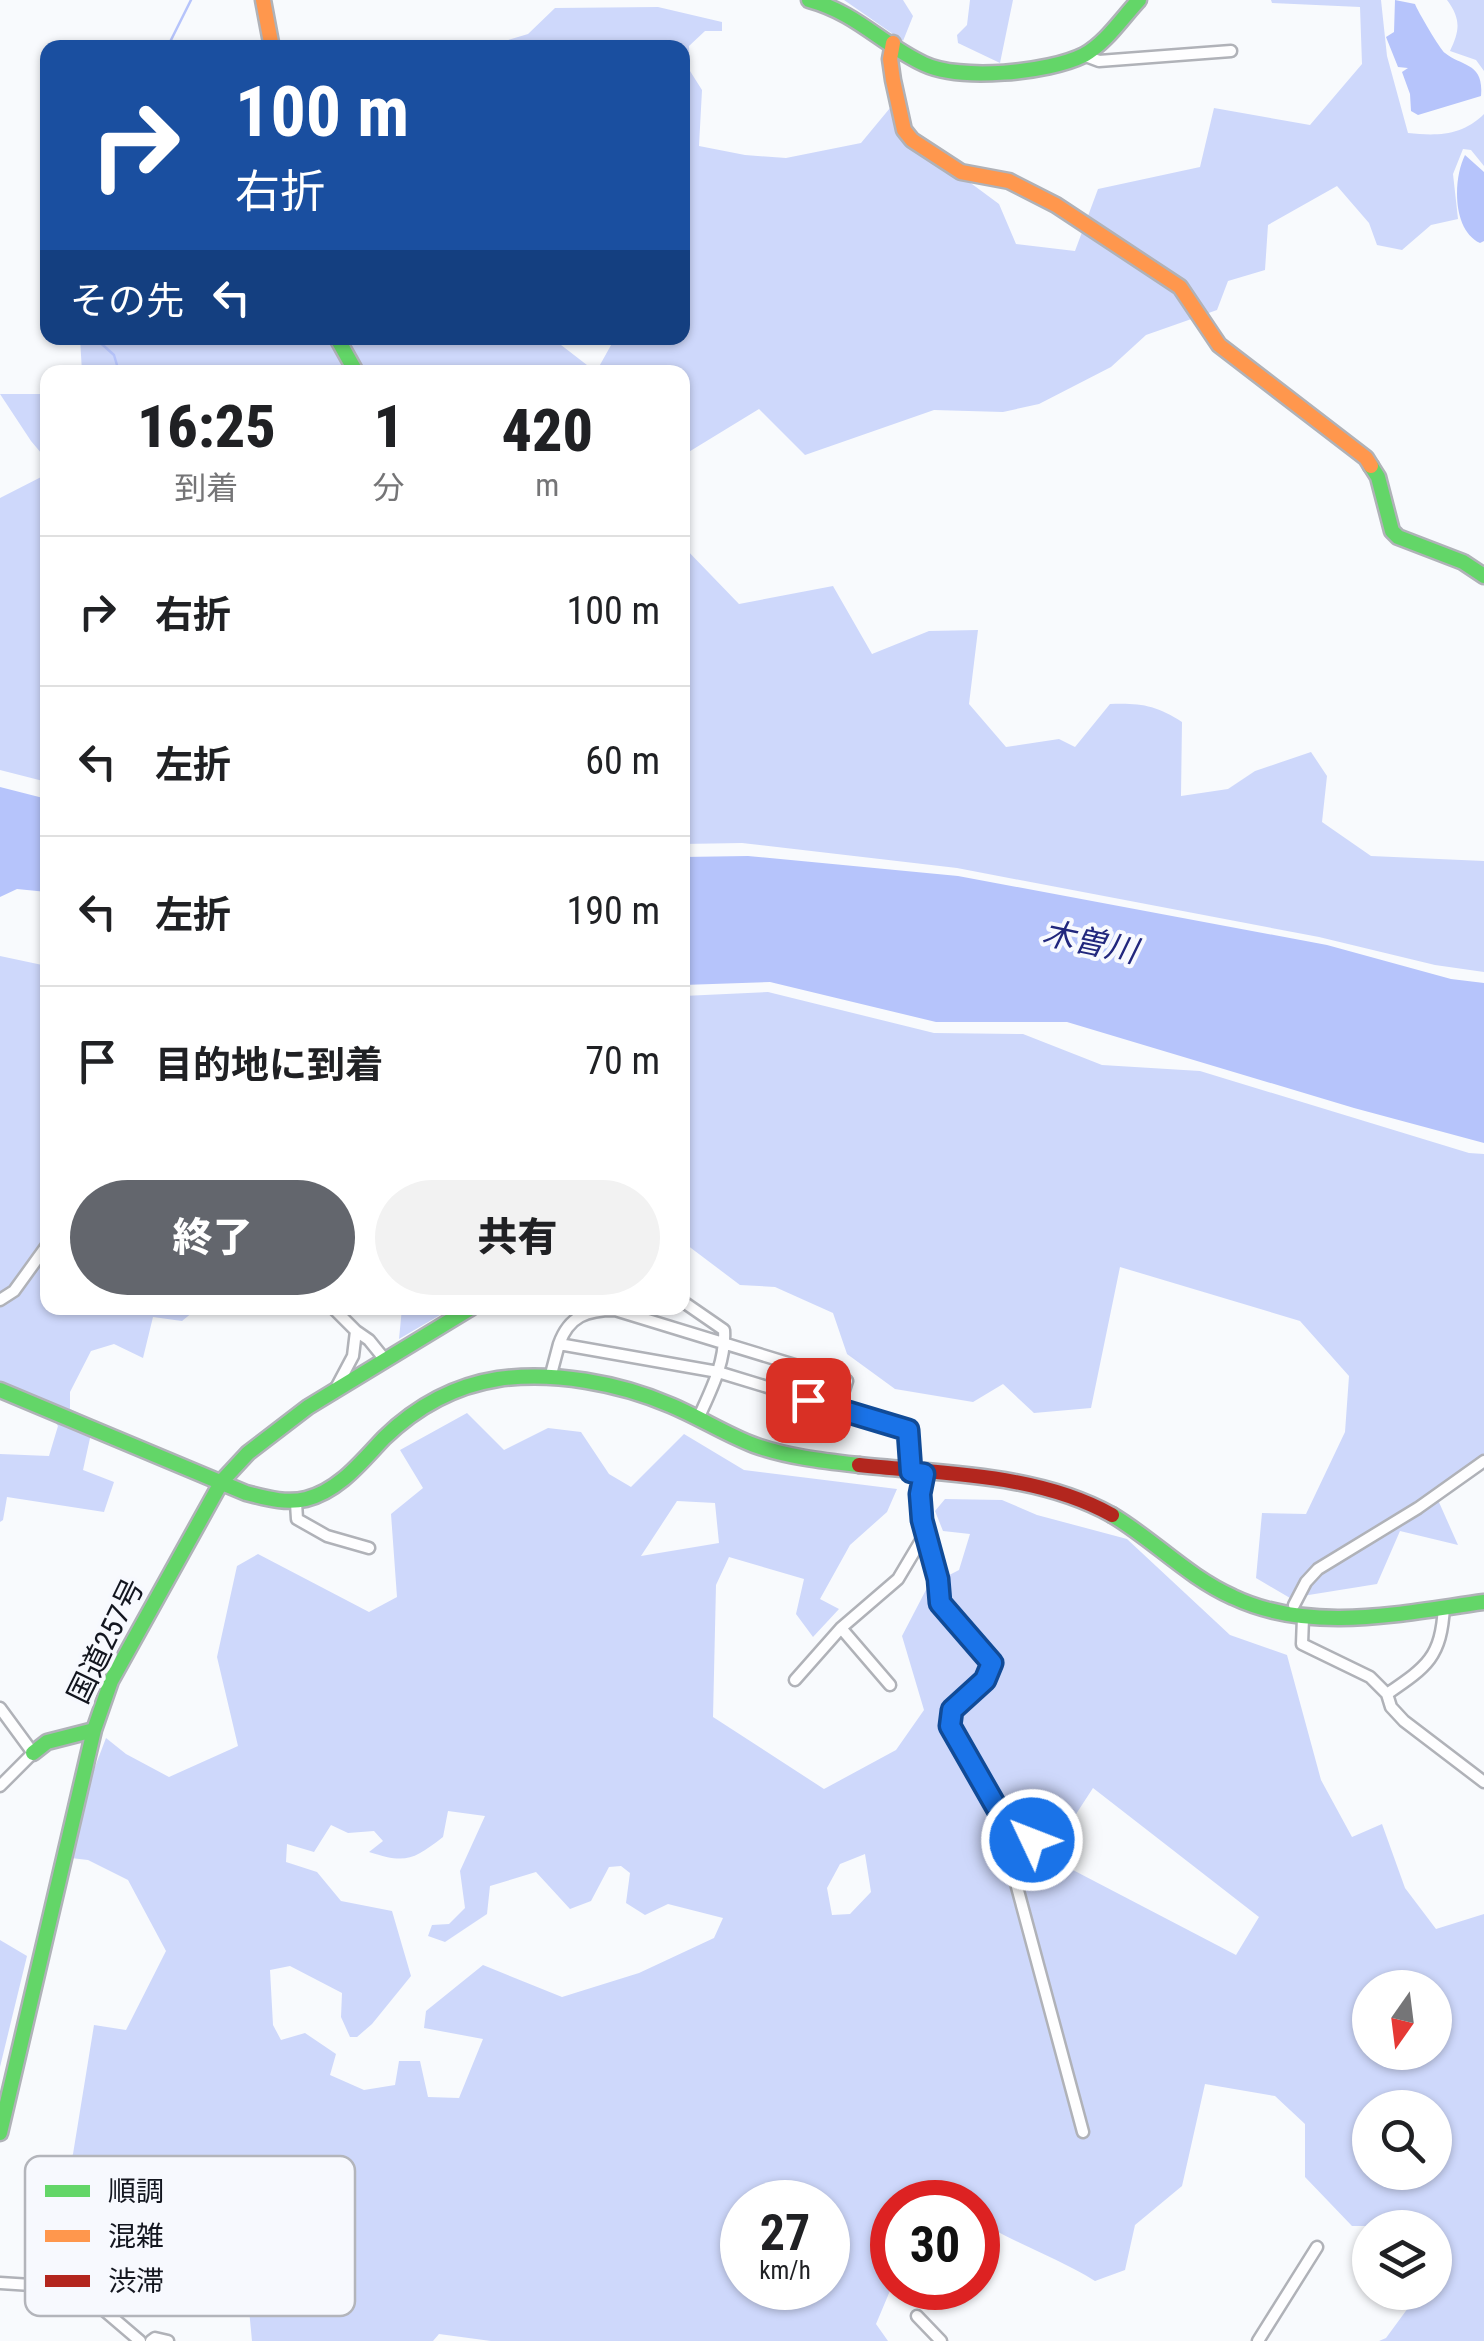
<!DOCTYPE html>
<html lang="ja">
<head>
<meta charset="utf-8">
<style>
	body { margin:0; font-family:"Roboto Condensed","Noto Sans JP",sans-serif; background:#f2f2f2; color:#202124; height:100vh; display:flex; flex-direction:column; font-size:38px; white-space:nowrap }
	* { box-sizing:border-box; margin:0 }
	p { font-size:32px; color:#757577 }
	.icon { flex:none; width:55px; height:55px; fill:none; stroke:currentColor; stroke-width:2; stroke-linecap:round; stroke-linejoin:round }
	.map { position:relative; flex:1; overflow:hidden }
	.panel { position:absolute; left:40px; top:365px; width:650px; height:950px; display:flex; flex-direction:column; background:#fff; border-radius:20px; box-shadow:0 2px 8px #0004 }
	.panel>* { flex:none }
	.hud { position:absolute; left:40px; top:40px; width:650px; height:305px; border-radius:20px; box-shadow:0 2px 8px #0004; background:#1a4fa0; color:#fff; overflow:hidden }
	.needle { width:65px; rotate:194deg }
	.tools { position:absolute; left:1352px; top:1970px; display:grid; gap:20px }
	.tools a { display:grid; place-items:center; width:100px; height:100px; border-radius:50%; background:#fff; box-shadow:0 2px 8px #0004; font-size:50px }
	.speed { position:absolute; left:720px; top:2180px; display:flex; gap:20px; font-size:50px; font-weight:700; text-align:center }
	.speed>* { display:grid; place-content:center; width:130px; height:130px; border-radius:50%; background:#fff; box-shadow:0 2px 8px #0004; line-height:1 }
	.speed small { font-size:25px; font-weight:400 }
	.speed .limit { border:15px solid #d22; background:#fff; color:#111 }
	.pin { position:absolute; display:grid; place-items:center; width:85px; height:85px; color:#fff; margin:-42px; border-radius:20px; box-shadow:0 5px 15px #0006 }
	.me { position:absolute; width:110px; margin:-55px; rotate:313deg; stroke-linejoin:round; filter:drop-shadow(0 0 8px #0008) }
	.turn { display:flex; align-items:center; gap:35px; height:210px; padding:0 30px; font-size:45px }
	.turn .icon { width:130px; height:130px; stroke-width:2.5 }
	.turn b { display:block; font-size:70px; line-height:85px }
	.then { display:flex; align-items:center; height:95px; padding:0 30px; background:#0003; gap:20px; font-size:38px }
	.eta { display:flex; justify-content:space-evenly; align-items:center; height:170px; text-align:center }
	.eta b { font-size:60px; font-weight:800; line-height:70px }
	.action { display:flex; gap:20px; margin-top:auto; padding:20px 30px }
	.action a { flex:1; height:115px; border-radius:60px; background:#63666d; color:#fff; font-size:40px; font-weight:800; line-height:115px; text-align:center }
	.action a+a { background:#f2f2f2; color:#202124 }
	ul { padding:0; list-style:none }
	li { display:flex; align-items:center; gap:30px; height:150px; padding:0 30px; border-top:2px solid #e0e0e0 }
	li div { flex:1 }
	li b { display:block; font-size:38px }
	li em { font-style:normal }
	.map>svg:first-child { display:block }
	.forest { fill:#ced8fb; fill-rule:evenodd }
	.water { fill:#b6c4fb }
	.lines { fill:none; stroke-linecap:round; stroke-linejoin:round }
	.stream { stroke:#b6c4fb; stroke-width:2.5 }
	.street-casing { stroke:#b0b2b8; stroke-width:15 }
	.fast-casing { stroke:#b0b2b8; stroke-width:19 }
	.slow-casing { stroke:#b0b2b8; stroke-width:19 }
	.jam-casing { stroke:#b0b2b8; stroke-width:19 }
	.street { stroke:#fefeff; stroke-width:10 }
	.fast { stroke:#63d668; stroke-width:14 }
	.slow { stroke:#ff974d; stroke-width:14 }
	.jam { stroke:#b3261e; stroke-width:14 }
	.route-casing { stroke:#114b97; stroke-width:25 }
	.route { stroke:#1a73e8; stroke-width:18 }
	.labels { text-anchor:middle; stroke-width:8; stroke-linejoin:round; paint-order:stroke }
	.street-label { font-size:30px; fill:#13161f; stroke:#f7f9fe }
	.water-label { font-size:32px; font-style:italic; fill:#21277d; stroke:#f7f9fe }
	.key { fill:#f7f9fe; stroke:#b3b5bb; stroke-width:2.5 }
	.key-label { font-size:28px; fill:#13161f }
</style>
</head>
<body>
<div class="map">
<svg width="1484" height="2341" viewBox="0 0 1484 2341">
	<rect width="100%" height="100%" fill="#f8fafd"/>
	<path class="forest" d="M844,0H903L913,16L903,41Z
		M970,0H1013L1000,63L958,43L957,35L967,25Z
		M1271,0H1381L1387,56L1408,133C1437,136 1462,136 1484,114V166L1471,150L1463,149L1453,174L1458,219L1431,225L1402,250L1377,245L1369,223L1337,186L1268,225L1265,270L1228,281L1217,310L1146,335L1111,367L1039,404L1003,412L934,410L805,455L759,409L687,453L683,463L682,372H82L80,338H552L596,372L615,338H682V48L485,47L528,34L555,8L658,7L722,22V31H705L689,46L690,71L702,90L699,146L745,155L786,158L861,143L890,108L922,147L999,204L1016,244L1075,251L1098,189L1200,167L1214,108L1310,125L1362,64L1360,7L1272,3Z
		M1447,0H1484V71L1476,60L1450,51C1460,30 1461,19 1447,0Z
		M0,394H47V460L31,441Z
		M47,474V782L0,770V498Z
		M682,545L739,604L833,586L872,654L929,631L978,630L969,704L1006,747L1059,739L1075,747L1110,704C1140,703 1156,705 1182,722L1181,796L1228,789L1255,771L1311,752L1327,776L1322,822L1371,856L1484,861V972L1435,965L1319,937L957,868L742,843L683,844Z
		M0,956L47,966L48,1308H198L182,1321L153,1317L143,1358L114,1344L91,1351L70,1392V1409L94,1420L83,1470L114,1482L104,1512L7,1497L3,1520L0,1522V1454L49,1456L58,1426L40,1401L0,1385Z
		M768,992L934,1033L1023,1034L1102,1065L1200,1071L1469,1153L1484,1154V1457H1479L1434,1491L1458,1545L1400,1531L1377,1584L1290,1598L1256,1578L1262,1513L1306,1514L1345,1432L1349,1376L1300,1321L1120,1267L1091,1408L1034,1413L1003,1384L973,1402L895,1389L847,1354L833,1313L775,1287L740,1285L683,1242V996Z
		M402,1308H452L399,1339Z
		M467,1413L504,1450L548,1428L581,1432L609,1474L631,1487L684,1434L744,1470L897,1489L887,1512L850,1545L820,1599L839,1609L813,1637L796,1614L804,1579L729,1557L716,1585L713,1717L824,1789L896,1750L924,1710L902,1636L928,1586L959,1570L970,1534L943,1531L935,1511L945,1499L1002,1500L1037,1515L1127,1539L1230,1635L1287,1655L1321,1780L1352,1837L1382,1824L1405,1888L1436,1929L1484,1914V2341H1379L1386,2338L1419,2293L1435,2292L1436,2226H1352L1305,2177V2124L1275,2096L1205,2084L1182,2186L1135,2225L1125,2270L1095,2281C1058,2258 1015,2244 978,2220V2202H892V2286L876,2324L888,2341H491L439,2334L433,2341H252L248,2299L206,2274L153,2265L105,2252L58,2264L48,2211L73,2154L94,2025L126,2030L166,1951L128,1880L88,1860L71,1858L85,1793L106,1738L126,1754L169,1777L238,1746L217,1657L237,1566L258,1554L369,1612L397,1597L391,1514L423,1488L400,1450ZM677,1501L715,1503L719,1543L641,1556ZM1093,1788L1259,1917L1236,1955L1048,1857ZM448,1811L485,1816L460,1871L465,1908L449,1924L432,1925L428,1936L445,1942L487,1914L490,1886L536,1872L570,1909L591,1901L609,1867L621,1866L630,1873L626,1903L645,1915L668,1904L723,1918L714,1938L639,1973L562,1997L483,1965L426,2011L424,2028L483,2039L459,2098L428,2097L420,2061H399L395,2085L364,2090L330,2075L336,2054L305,2033L281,2040L273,2025L270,1970L290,1966L342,1993L341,2017L350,2037H357L372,2024L411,1976L392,1911L341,1901L317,1872L286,1862L287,1844L314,1852L331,1825L348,1833L374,1831L383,1841L369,1852C406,1864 413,1860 443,1837ZM865,1854L871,1892L850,1914L832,1915L827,1888L840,1864ZM1370,1988H1435V2052H1370ZM1370,2108H1435V2172H1370ZM742,2202H828V2288H742Z
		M0,1940L27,1956L0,2067Z"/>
	<path class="water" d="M1395,0L1415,4C1417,10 1441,51 1445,53C1462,67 1484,62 1481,96L1418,115L1411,111L1410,94L1402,72L1408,68L1398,67L1386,37L1394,32Z
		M1465,155L1484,172V241L1480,243C1452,230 1453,179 1465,155Z
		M0,787L47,799V892L17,889L0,897Z
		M748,856L958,876L1327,945L1451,979L1484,983V1143L1354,1108L1067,1022H936L770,982L683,985V857Z"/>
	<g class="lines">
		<path class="stream" d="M167,48L191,0
			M95,338L114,355L119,372"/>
		<g class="street-casing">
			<path id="street" d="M1083,55L1099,61L1231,51
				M0,1300L14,1291L48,1244
				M682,1301L724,1330C726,1362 711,1390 698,1419
				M333,1308L356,1331L353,1356L336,1388
				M356,1331L369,1340L386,1361
				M559,1344C569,1316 587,1310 615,1310L847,1381L838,1409
				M550,1378L559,1344L718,1372L909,1430L911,1472
				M924,1474L920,1493L923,1520L937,1579L940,1603L992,1663L985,1680L952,1710L949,1726L1002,1817L1032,1840L1013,1872L1083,2132
				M296,1503L297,1519L327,1536L369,1548
				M1294,1605L1306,1582L1318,1569L1418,1508L1484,1461
				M1303,1618L1302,1644L1370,1677L1387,1694L1391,1707L1404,1721L1484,1782
				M841,1628L890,1685
				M795,1680L841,1628L898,1579L926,1532
				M1387,1694C1428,1666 1441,1657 1444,1607
				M0,1708L33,1753L0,1786
				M0,2283L78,2288L140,2341
				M917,2316L941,2341
				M151,2341L155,2338L168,2341
				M1258,2341L1317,2247"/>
		</g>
		<g class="fast-casing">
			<path id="fast" d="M809,0C857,13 881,44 924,64C960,81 1048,73 1084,55C1106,43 1122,18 1139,0
				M337,338L356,372
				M1371,466L1378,477L1392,531L1398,537L1463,562L1484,576
				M0,1390L246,1493C266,1498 286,1504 306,1499C339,1491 362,1461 384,1438C416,1407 453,1386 498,1379C553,1371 619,1383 670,1405C699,1417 725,1434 754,1445C787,1457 824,1461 859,1465
				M1112,1515C1154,1540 1188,1577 1233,1597C1311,1634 1402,1613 1484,1602
				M33,1753L47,1742L94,1730
				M0,2133L94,1730L111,1681L222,1481L248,1453L308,1407L471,1308"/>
		</g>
		<g class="slow-casing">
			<path id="slow" d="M263,0L272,48
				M893,43L890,59L893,80L904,130L912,140L961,172L1009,181L1056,205L1180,287L1219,345L1366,458L1371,466"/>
		</g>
		<g class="jam-casing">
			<path id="jam" d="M859,1465C942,1474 1037,1473 1112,1515"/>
		</g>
		<use href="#street" class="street"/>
		<use href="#fast" class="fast"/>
		<use href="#slow" class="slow"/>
		<use href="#jam" class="jam"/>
	</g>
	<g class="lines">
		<g class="route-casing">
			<path id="route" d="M808,1400L908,1430L911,1472L924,1474L920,1494L922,1520L938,1579L940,1603L992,1663L985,1680L952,1710L950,1726L1002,1817L1032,1840"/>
		</g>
		<use href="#route" class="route"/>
	</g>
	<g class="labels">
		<g class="street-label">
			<text transform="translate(106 1641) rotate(-64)" y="10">国道257号</text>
		</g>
		<g class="water-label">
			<text transform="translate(1090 942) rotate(12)" y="11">木曽川</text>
		</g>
	</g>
	<rect x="25" y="2156" width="330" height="160" rx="15" class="key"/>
	<rect x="45" y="2185" width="45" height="12" fill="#63d668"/>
	<rect x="45" y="2230" width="45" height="12" fill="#ff974d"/>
	<rect x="45" y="2275" width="45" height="12" fill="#b3261e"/>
	<g class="key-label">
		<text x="108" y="2201">順調</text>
		<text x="108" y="2246">混雑</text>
		<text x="108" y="2291">渋滞</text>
	</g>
</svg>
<div class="tools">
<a><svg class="needle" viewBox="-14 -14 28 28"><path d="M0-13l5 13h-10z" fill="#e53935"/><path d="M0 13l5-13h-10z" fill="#757577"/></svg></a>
<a><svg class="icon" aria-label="search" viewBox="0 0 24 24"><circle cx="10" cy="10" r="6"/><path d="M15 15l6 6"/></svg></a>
<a><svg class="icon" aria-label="layers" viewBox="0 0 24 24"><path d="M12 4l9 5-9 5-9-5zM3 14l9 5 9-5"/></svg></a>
</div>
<div class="speed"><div>27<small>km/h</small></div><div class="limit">30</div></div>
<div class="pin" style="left:808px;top:1400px;background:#d93025"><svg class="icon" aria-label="arrive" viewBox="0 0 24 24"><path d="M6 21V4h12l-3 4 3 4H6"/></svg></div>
<svg class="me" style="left:1032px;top:1840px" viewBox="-20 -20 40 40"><circle r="17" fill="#1a73e8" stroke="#fff" stroke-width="3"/><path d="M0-11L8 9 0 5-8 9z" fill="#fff"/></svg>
<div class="hud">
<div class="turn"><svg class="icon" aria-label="right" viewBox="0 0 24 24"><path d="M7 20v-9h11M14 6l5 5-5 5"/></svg><div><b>100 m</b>右折</div></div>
<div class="then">その先<svg class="icon" aria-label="left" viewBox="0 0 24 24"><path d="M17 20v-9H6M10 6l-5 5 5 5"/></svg></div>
</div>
<section class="panel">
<div class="eta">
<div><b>16:25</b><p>到着</p></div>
<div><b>1</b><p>分</p></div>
<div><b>420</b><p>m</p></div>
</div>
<ul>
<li><svg class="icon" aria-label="right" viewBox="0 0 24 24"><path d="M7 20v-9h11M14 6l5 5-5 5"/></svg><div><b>右折</b></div><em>100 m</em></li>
<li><svg class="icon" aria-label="left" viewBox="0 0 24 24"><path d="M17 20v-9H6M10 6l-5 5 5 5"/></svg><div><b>左折</b></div><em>60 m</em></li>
<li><svg class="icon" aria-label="left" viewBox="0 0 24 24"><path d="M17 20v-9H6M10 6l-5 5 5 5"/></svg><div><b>左折</b></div><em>190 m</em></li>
<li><svg class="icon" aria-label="arrive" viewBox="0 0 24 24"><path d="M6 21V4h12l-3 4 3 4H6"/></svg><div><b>目的地に到着</b></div><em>70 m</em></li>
</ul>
<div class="action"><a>終了</a><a>共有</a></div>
</section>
</div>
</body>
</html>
